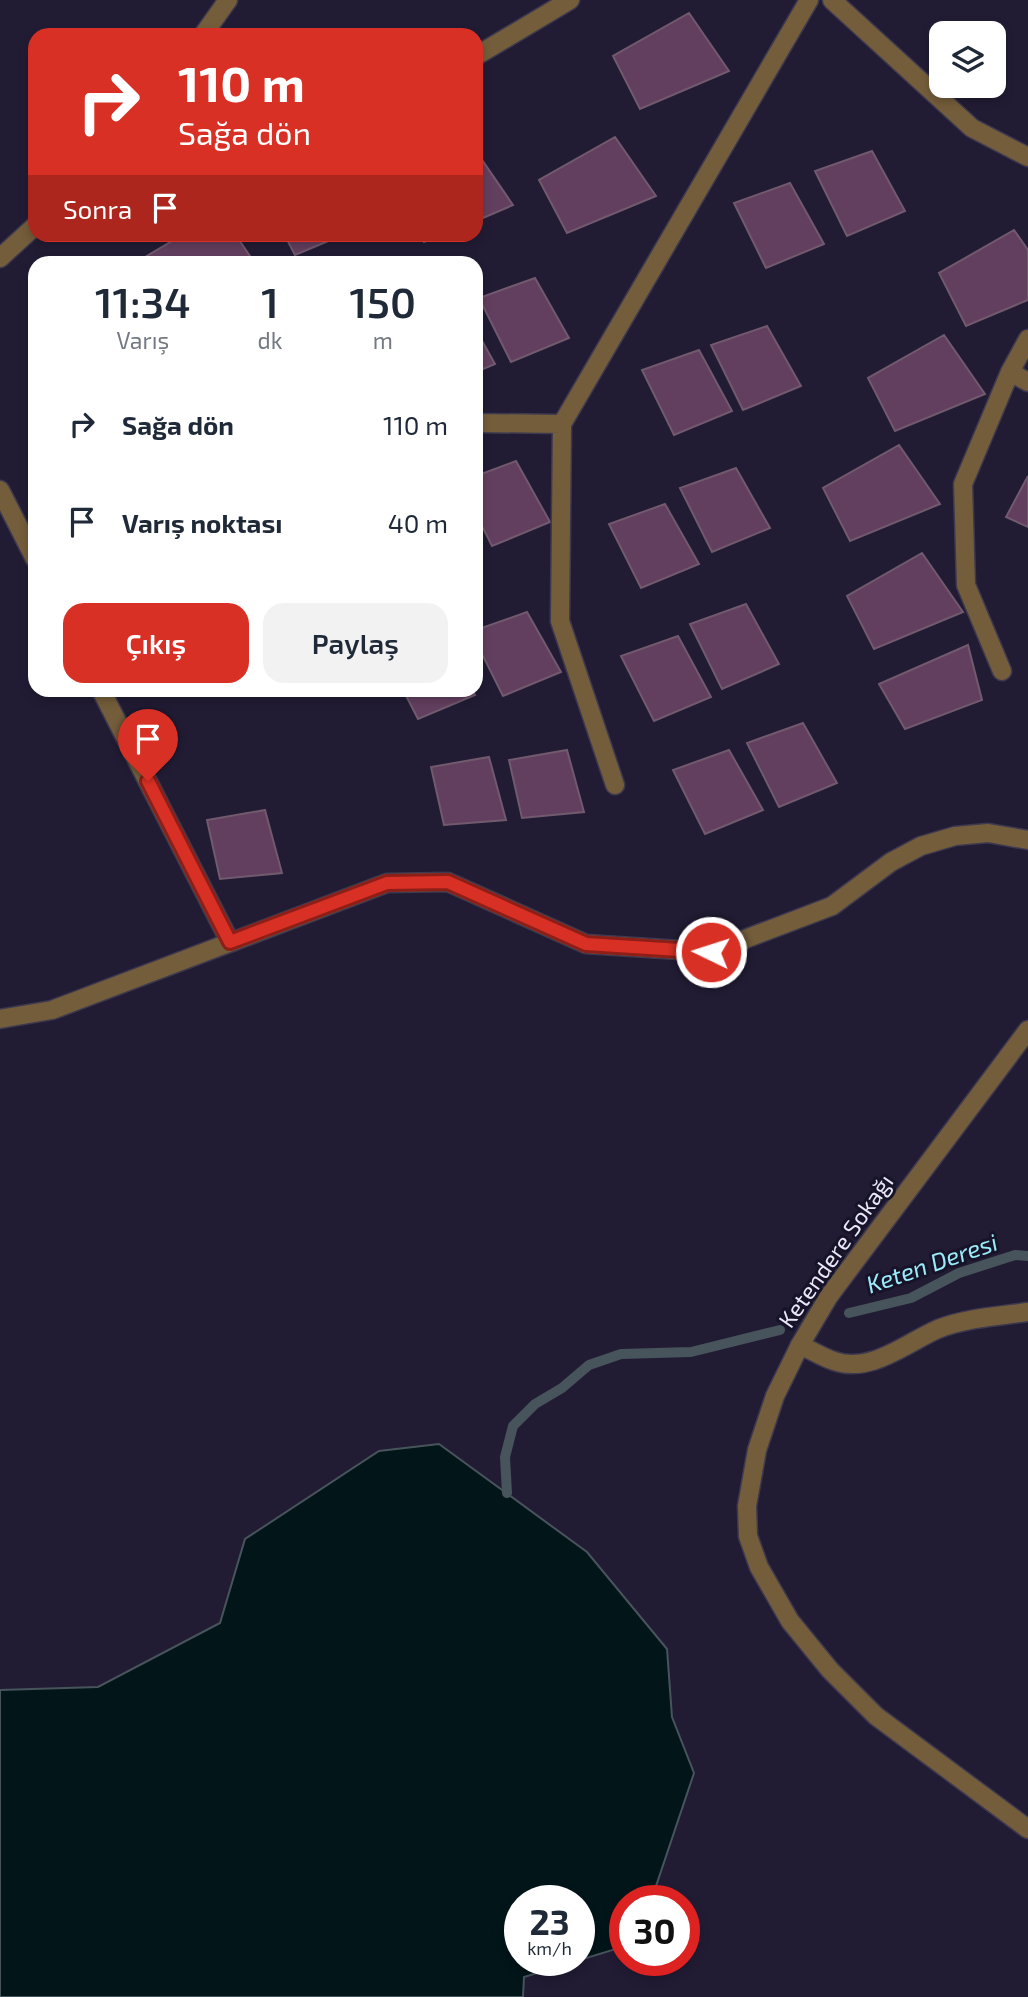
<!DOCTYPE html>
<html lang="tr">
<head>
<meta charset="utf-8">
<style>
	body { margin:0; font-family:"Exo 2",sans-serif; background:#f2f2f3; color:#1f2937; height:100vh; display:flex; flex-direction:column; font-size:26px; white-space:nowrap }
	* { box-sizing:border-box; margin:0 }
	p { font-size:23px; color:#747a83 }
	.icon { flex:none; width:38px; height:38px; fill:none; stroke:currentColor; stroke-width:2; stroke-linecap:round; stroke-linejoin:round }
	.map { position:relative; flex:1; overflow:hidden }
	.sheet { position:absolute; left:28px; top:256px; width:455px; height:441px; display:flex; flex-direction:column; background:#fff; border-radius:21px; box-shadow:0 4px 10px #0003 }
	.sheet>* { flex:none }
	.guide { position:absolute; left:28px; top:28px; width:455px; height:214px; border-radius:21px; box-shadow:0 4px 10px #0003; background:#d93025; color:#fff; overflow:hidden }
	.fabs { position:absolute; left:929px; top:21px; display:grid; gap:14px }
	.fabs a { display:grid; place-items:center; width:77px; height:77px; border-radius:14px; background:#fff; box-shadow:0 4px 10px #0003; font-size:35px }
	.speed { position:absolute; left:504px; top:1885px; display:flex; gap:14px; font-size:35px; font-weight:700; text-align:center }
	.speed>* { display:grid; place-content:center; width:91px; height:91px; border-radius:50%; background:#fff; box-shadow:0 4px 10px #0003; line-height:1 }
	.speed small { font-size:18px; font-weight:400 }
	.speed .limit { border:10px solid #d22; background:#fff; color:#111 }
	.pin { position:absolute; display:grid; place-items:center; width:60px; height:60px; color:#fff; margin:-72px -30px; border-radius:50% 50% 50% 0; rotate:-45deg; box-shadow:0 0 7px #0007 }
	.pin .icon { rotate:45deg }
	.me { position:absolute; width:77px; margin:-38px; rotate:274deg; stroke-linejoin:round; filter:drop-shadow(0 0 5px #0008) }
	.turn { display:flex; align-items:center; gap:24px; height:147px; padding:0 35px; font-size:32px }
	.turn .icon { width:91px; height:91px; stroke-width:2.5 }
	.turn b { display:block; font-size:49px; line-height:60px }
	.then { display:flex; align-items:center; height:66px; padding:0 35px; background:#0003; gap:14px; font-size:26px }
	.eta { display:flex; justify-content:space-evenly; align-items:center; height:119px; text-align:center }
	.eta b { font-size:42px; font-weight:600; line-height:49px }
	.cta { display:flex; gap:14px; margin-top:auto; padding:14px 35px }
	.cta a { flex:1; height:80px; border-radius:21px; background:#d93025; color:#fff; font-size:28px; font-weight:600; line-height:80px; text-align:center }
	.cta a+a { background:#f2f2f3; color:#1f2937 }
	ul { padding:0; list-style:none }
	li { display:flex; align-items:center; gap:21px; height:98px; padding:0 35px }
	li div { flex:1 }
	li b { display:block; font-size:26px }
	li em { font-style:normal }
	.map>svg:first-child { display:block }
	.water { fill:#021519; stroke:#48545c; stroke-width:2; fill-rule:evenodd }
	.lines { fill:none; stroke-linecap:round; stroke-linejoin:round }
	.stream { stroke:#48545c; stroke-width:10 }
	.building { fill:#633f5f; stroke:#71596e; stroke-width:2 }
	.lane-casing { stroke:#3d394f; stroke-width:21 }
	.street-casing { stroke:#3d394f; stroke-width:21 }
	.lane { stroke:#745d3a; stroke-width:18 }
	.street { stroke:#745d3a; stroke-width:18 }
	.route-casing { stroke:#8d1f18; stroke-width:18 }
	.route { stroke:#d93025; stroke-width:12 }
	.labels { text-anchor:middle; stroke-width:6; stroke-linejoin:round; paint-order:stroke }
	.street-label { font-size:23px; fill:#eae8f8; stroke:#171329 }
	.water-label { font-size:24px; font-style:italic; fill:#9bebfa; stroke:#171329 }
</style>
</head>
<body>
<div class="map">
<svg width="1028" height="1997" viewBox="0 0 1028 1997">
	<rect width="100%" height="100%" fill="#211c34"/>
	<path class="water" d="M439,1444L587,1552L667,1649L672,1717L694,1773L654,1892L648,1900H625V1936L616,1949L524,1977L523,1997H0V1690L98,1687L220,1623L245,1539L379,1451ZM520,1900H579V1960H520Z"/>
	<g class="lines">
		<path class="stream" d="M849,1313L911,1298L959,1273L1015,1255L1028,1256
			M507,1493L505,1457L513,1426L535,1404L562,1388L589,1365L621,1354L691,1352L780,1330"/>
	</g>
	<path class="building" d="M689,13L729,71L640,109L613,56Z
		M615,137L656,196L567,233L539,180Z
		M476,151L513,205L476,221Z
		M872,151L905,211L847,236L815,171Z
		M790,183L824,244L766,268L734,203Z
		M1014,230L1028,250V300L966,326L939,273Z
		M184,234H235L254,262H148L145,257Z
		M284,234H345L295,255Z
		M420,234H442L424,242Z
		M535,278L569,338L511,362L479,298Z
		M767,326L801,386L743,410L711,345Z
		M476,330L495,364L476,372Z
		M944,335L985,394L895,431L868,378Z
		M699,350L732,411L674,435L642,370Z
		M899,445L940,504L850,541L823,488Z
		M516,461L550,522L492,546L476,514V476Z
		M736,468L770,528L712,552L680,488Z
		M1028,476V527L1006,517Z
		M665,504L699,564L641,588L609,524Z
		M922,553L963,612L874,649L847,596Z
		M746,604L779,664L722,689L690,624Z
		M527,612L561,672L503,696L476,642V630Z
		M678,636L711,697L654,721L621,656Z
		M968,645L982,700L905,729L879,684Z
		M403,690H472L475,695L418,719Z
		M803,723L837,783L779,807L747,743Z
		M567,750L584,812L522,818L509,760Z
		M729,750L763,810L705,834L673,770Z
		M489,757L506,820L444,825L431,767Z
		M265,810L282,873L220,879L207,820Z"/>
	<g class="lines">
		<g class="lane-casing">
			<path id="lane" d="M800,1345C811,1350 822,1357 834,1361C871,1374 906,1343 938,1329C966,1318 999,1316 1028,1312"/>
		</g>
		<g class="street-casing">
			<path id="street" d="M832,0L972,128L1028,157
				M203,35L228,0
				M476,56L570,0
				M0,258L35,226
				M1028,339L1010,372L1028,382
				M476,423L562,424L809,0
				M562,424L560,621L615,785
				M0,490L35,559
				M1002,671L966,585L963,484L1010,372
				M101,690L230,942
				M0,1019L52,1010L387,883L448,882L586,944L711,952L832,906L891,862L921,846L955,836L988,833L1028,840
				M1028,1030L829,1296L800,1345L775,1396L757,1450L747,1506L748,1536L759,1567L790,1621L830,1670L876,1716L1028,1829"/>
		</g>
		<use href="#lane" class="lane"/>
		<use href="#street" class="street"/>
	</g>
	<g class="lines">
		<g class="route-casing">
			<path id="route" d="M148,781L230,942L387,883L448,882L586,944L711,952"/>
		</g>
		<use href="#route" class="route"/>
	</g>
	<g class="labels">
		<g class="street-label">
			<text transform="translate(836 1251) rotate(-55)" y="8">Ketendere Sokağı</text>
		</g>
		<g class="water-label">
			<text transform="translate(932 1264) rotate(-19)" y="8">Keten Deresi</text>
		</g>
	</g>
</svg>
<div class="fabs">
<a><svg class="icon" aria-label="layers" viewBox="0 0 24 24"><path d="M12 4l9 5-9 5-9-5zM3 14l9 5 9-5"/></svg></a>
</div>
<div class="speed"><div>23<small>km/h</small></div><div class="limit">30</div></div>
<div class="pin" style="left:148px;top:781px;background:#d93025"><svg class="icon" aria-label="arrive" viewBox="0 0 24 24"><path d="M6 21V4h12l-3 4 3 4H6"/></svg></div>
<svg class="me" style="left:711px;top:952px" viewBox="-20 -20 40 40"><circle r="17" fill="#d93025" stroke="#fff" stroke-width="3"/><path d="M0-11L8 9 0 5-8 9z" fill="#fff"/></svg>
<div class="guide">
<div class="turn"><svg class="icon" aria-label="right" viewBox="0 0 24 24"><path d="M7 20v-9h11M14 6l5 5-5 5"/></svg><div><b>110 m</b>Sağa dön</div></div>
<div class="then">Sonra<svg class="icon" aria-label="arrive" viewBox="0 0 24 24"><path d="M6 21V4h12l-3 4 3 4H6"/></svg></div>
</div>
<section class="sheet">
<div class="eta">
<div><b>11:34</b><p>Varış</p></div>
<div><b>1</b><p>dk</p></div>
<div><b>150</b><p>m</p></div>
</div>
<ul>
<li><svg class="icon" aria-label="right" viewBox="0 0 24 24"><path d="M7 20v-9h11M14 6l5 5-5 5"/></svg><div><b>Sağa dön</b></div><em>110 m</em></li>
<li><svg class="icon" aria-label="arrive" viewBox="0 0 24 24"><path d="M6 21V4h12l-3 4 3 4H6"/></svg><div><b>Varış noktası</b></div><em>40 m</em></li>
</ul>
<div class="cta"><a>Çıkış</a><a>Paylaş</a></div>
</section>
</div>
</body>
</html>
